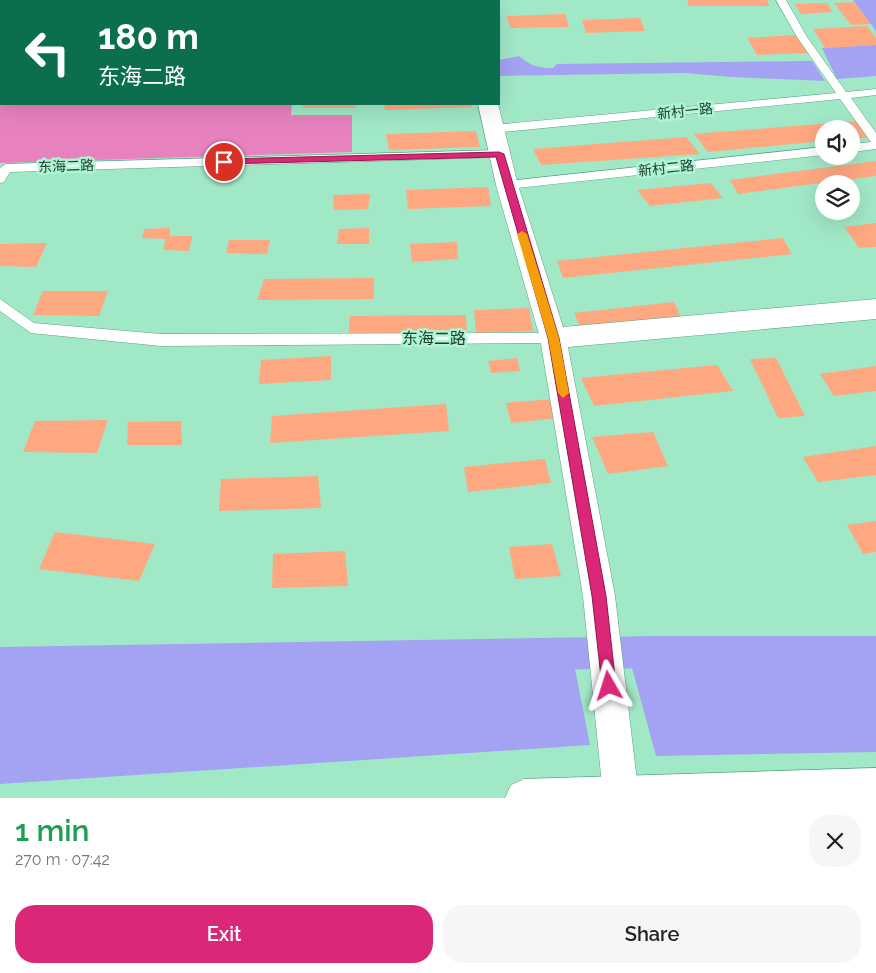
<!DOCTYPE html>
<html lang="en">
<head>
<meta charset="utf-8">
<style>
	body { margin:0; font-family:Raleway,"Noto Sans SC",sans-serif; background:#f6f6f6; color:#222; height:100vh; display:flex; flex-direction:column; font-size:19px; white-space:nowrap }
	* { box-sizing:border-box; margin:0 }
	p { font-size:16px; color:#767676 }
	.icon { flex:none; width:28px; height:28px; fill:none; stroke:currentColor; stroke-width:2; stroke-linecap:round; stroke-linejoin:round }
	.map { position:relative; height:798px; overflow:hidden }
	.sheet { display:flex; flex-direction:column; background:#fff; flex:1 }
	.sheet>* { flex:none }
	.banner { position:absolute; left:0px; top:0px; width:500px; height:105px; box-shadow:0 5px 20px #0002; background:#0b6e4f; color:#fff; overflow:hidden }
	.tools { position:absolute; left:815px; top:120px; display:grid; gap:10px }
	.tools a { display:grid; place-items:center; width:45px; height:45px; border-radius:50%; background:#fff; box-shadow:0 5px 20px #0002; font-size:25px }
	.pin { position:absolute; display:grid; place-items:center; width:42px; height:42px; color:#fff; margin:-21px; border:2px solid #fff; border-radius:50%; box-shadow:0 1px 5px #0007 }
	.me { position:absolute; width:55px; margin:-28px; rotate:354deg; stroke-linejoin:round; filter:drop-shadow(0 0 4px #0008) }
	.turn { display:flex; align-items:center; gap:18px; height:105px; padding:0 15px; font-size:22px }
	.turn .icon { width:65px; height:65px; stroke-width:2.5 }
	.turn b { display:block; font-size:35px; line-height:42px }
	.round { display:grid; place-items:center; flex:none; width:52px; height:52px; border-radius:20px; background:#f6f6f6 }
	.headline { display:flex; align-items:center; justify-content:space-between; height:85px; padding:0 15px }
	h1 { font-size:30px; font-weight:600; line-height:38px; color:#1e9e55 }
	.action { display:flex; gap:10px; margin-top:auto; padding:10px 15px }
	.action a { flex:1; height:58px; border-radius:20px; background:#db2777; color:#fff; font-size:20px; font-weight:600; line-height:58px; text-align:center }
	.action a+a { background:#f6f6f6; color:#222 }
	.map>svg:first-child { display:block }
	.forest { fill:#e782be }
	.water { fill:#a4a2f2 }
	.lines { fill:none; stroke-linecap:round; stroke-linejoin:round }
	.canal { fill:#a4a2f2; fill-rule:evenodd }
	.building { fill:#fea882 }
	.service-casing { stroke:#5ca183; stroke-width:1 }
	.minor-casing { stroke:#5ca183; stroke-width:1 }
	.tertiary-casing { stroke:#5ca183; stroke-width:1 }
	.service { fill:#fff; fill-rule:evenodd }
	.minor { fill:#fff; fill-rule:evenodd }
	.tertiary { fill:#fff; fill-rule:evenodd }
	.route { fill:#db2777; stroke:#8e194d }
	.slow { fill:#f59e0b }
	.labels { text-anchor:middle; stroke-width:5; stroke-linejoin:round; paint-order:stroke }
	.far-street-label { font-size:14px; fill:#213e31; stroke:#adf5d4 }
	.street-label { font-size:16px; fill:#213e31; stroke:#adf5d4 }
</style>
</head>
<body>
<div class="map">
<svg width="876" height="798" viewBox="0 0 876 798">
	<rect width="100%" height="100%" fill="#a1e8c7"/>
	<path class="forest" d="M0,63L1,104H292L291,115H352V152L0,163Z"/>
	<path class="water" d="M853,0H876V31Z
		M876,45V76L837,79L822,48Z
		M519,56C531,66 538,68 553,68L557,64L812,61L825,81L732,77L684,73L499,76V60Z
		M628,653H876V752L656,756Z
		M572,654L590,745L0,784V664Z"/>
	<g class="lines">
		<path class="canal" d="M657,636H876V668H657L0,679V647Z"/>
	</g>
	<path class="building" d="M687,0H767L769,6H689Z
		M854,2L871,24L851,25L834,3Z
		M827,3L833,12L801,14L795,4Z
		M565,14L569,27L511,28L506,16Z
		M640,18L645,31L586,33L582,20Z
		M867,26L876,38V45L825,48L813,29Z
		M796,35L808,53L757,55L747,38Z
		M303,104H355L356,108H303Z
		M384,104H471L472,107L385,110Z
		M858,121L870,137L851,139V129H824V141L708,152L694,134Z
		M476,131L480,147L389,150L386,134Z
		M686,137L700,154L541,165L533,149Z
		M876,161V176L738,194L730,180Z
		M711,183L723,198L650,206L637,190Z
		M488,187L491,206L408,209L406,190Z
		M370,194L368,209L334,210L333,195Z
		M876,223V247L859,248L844,227Z
		M170,228V236H192L189,251L163,250L166,239L142,238L144,229Z
		M369,228V244H337L339,229Z
		M783,238L792,254L563,278L557,261Z
		M229,240H270L267,254L226,253Z
		M457,242L458,259L412,262L410,244Z
		M47,243L36,267L0,266V244Z
		M374,278V299L257,300L264,279Z
		M43,291H108L99,316L33,315Z
		M674,302L682,319L581,330L574,313Z
		M529,308L533,331L476,333L474,310Z
		M466,315L467,338H348L350,316Z
		M331,356V380L259,384L261,360Z
		M517,358L520,371L491,373L488,361Z
		M776,358L805,416L778,418L750,359Z
		M717,365L733,391L594,406L581,378Z
		M876,366V391L834,396L820,374Z
		M553,399L557,418L511,423L506,403Z
		M446,404L449,431L270,443L272,416Z
		M108,420L97,453L23,452L35,421Z
		M181,421L182,445H127L128,422Z
		M653,432L668,466L608,474L592,437Z
		M876,446V475L818,482L803,457Z
		M545,459L551,483L468,492L464,467Z
		M318,476L321,508L219,511L221,479Z
		M876,521V552L863,554L847,525Z
		M55,532L155,544L139,581L39,569Z
		M552,544L561,576L515,579L509,547Z
		M345,551L348,586L272,588L273,554Z"/>
	<g class="lines">
		<g class="service-casing">
			<path id="service" d="M776,0H786L807,37L846,92L876,89V95L851,98L876,133V149L851,152V144L871,142L840,99L493,133L487,129L493,125L836,93L797,37Z
				M824,147V155L507,189L501,185L507,181Z
				M499,150L505,154L503,157L10,172L4,182L0,183V168L6,164Z
				M0,299L34,323L161,334L553,333L558,334L560,338L558,342L553,343L161,346L31,333L0,311Z"/>
		</g>
		<g class="minor-casing">
			<path id="minor" d="M478,104H498L518,185L563,327L876,299V319L568,347L615,596L639,798H605L603,795L583,596L540,338L496,185Z"/>
		</g>
		<g class="tertiary-casing">
			<path id="tertiary" d="M876,768V798H505L511,785L524,779Z"/>
		</g>
		<use href="#service" class="service"/>
		<use href="#minor" class="minor"/>
		<use href="#tertiary" class="tertiary"/>
	</g>
	<path class="route" d="M499,152L504,154L559,338L606,596L616,686L614,691L609,693L604,691L602,686L592,596L548,338L496,157L224,164L219,162L224,159Z"/>
	<path class="slow" d="M522,231L527,234L559,338L569,393L563,398L558,393L548,338L517,234Z"/>
	<g class="labels">
		<g class="far-street-label">
			<text transform="translate(685 111) rotate(-6)" y="5">新村一路</text>
			<text transform="translate(66 166) rotate(-2)" y="5">东海二路</text>
			<text transform="translate(666 168) rotate(-6)" y="5">新村二路</text>
		</g>
		<g class="street-label">
			<text x="434" y="344">东海二路</text>
		</g>
	</g>
</svg>
<div class="tools">
<a><svg class="icon" aria-label="sound" viewBox="0 0 24 24"><path d="M4 9h4l5-4v14l-5-4H4zM17 9q2 3 0 6"/></svg></a>
<a><svg class="icon" aria-label="layers" viewBox="0 0 24 24"><path d="M12 4l9 5-9 5-9-5zM3 14l9 5 9-5"/></svg></a>
</div>
<div class="pin" style="left:224px;top:162px;background:#d93025"><svg class="icon" aria-label="arrive" viewBox="0 0 24 24"><path d="M6 21V4h12l-3 4 3 4H6"/></svg></div>
<svg class="me" style="left:609px;top:686px" viewBox="-20 -20 40 40"><path d="M0-17L14 15 0 8-14 15z" fill="#db2777" stroke="#fff" stroke-width="4"/></svg>
<div class="banner">
<div class="turn"><svg class="icon" aria-label="left" viewBox="0 0 24 24"><path d="M17 20v-9H6M10 6l-5 5 5 5"/></svg><div><b>180 m</b>东海二路</div></div>
</div>
</div>
<section class="sheet">
<div class="headline"><div><h1>1 min</h1><p>270 m · 07:42</p></div><a class="round"><svg class="icon" aria-label="close" viewBox="0 0 24 24"><path d="M6 6l12 12M18 6L6 18"/></svg></a></div>
<div class="action"><a>Exit</a><a>Share</a></div>
</section>
</body>
</html>
